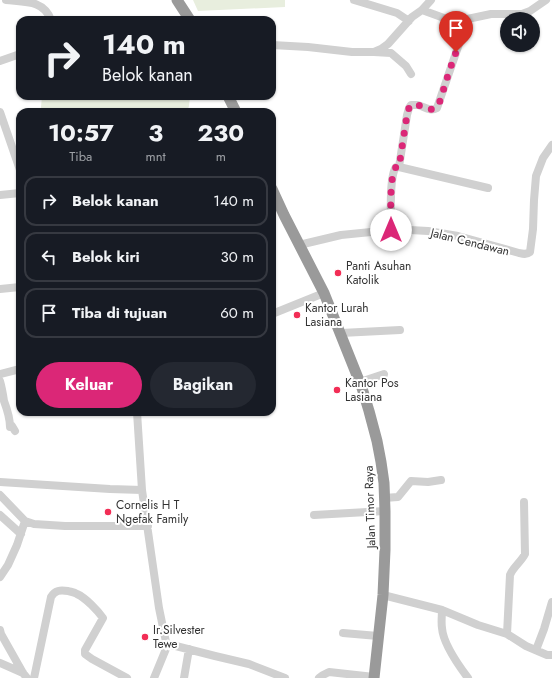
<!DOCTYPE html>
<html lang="id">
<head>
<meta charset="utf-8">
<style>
	body { margin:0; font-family:Jost,sans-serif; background:#242831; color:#f1f3f6; height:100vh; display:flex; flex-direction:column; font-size:15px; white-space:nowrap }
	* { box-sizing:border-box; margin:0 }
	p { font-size:13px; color:#9ea1a6 }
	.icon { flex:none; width:22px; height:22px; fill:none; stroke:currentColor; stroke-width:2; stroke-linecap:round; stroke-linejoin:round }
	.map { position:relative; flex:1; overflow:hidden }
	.sheet { position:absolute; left:16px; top:108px; width:260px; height:308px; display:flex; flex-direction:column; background:#171b24; border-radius:12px; box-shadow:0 1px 3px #0004 }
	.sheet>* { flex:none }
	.top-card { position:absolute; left:16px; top:16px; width:260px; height:84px; border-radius:12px; box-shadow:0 1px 3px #0004; background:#171b24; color:#f1f3f6; overflow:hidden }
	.controls { position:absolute; left:500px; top:12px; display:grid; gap:8px }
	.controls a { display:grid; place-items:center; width:40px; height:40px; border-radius:50%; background:#171b24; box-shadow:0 1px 3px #0004; font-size:20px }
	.pin { position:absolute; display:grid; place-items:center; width:34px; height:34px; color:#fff; margin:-41px -17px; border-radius:50% 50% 50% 0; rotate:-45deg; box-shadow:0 0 4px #0007 }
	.pin .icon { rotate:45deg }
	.me { position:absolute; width:44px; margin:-22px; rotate:0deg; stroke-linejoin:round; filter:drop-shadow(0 0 3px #0008) }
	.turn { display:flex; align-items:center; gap:14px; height:84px; padding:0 20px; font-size:18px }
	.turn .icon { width:52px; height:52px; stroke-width:2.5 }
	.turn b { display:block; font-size:28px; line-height:34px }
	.eta { display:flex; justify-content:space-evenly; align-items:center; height:68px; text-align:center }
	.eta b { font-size:24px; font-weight:700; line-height:28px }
	.button { display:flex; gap:8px; margin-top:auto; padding:8px 20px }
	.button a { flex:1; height:46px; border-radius:24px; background:#db2777; color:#fff; font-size:16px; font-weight:700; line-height:46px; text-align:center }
	.button a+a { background:#242831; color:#f1f3f6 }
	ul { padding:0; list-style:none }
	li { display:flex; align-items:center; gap:12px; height:50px; margin:0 8px 6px; padding:0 12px; border:2px solid #363941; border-radius:12px }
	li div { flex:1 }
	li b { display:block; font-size:15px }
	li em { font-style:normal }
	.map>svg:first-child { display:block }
	.green { fill:#e8eede }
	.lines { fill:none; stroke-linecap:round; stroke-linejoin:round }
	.minor { stroke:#d0d0d0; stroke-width:8 }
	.highway { stroke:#9a9a9a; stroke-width:11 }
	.route { stroke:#db2777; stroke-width:7; stroke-dasharray:0 12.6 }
	.poi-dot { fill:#f22d55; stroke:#fff; stroke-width:1.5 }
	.labels { text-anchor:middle; stroke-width:4; stroke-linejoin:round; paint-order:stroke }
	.street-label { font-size:12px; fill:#333; stroke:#fff }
	.poi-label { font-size:12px; fill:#333; stroke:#fff; text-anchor:start }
</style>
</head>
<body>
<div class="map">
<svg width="552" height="678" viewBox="0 0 552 678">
	<rect width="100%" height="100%" fill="#fff"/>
	<path class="green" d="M193,0H285V7L198,11Z
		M42,96H190L189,106L187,112H42L41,107Z"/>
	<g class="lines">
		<path class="minor" d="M6,0C25,2 44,0 51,20
			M354,0L397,13L409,21
			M422,10L444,18L458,21L491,14H522L530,11L546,0
			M272,45L308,47L352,52H374L381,49L388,44L412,17L422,10L431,0
			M374,52L391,53L406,66L411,74
			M0,61L20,54
			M0,112L20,170
			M399,167L488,188
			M0,195L20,193
			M391,230C391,217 389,176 396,167H399L407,115L409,108L411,105C413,105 416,105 418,105C425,107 430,112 437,108L459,44V39L458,21
			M299,245L341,235L391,230H410L428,231L458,236L519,253C523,254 526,255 530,252L533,229L534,200L536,176L543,158L552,145
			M0,289L20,287
			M272,314L324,293
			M341,333L400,330
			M0,374L20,369
			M0,381C2,388 3,394 4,401C7,409 10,419 10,427L12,426L15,431
			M360,382L384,374
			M137,412L142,490L159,608L166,642L168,644L215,656L249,664L285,678
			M0,482L110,489L142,490
			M0,495L25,521L34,524L65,526H148
			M384,498L398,497L411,481L428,482L441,480
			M0,515L21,534
			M314,515L385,511
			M0,577L8,565L17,545L25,521
			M383,595L442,610L478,625L507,634L526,646L547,655H552
			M442,610C442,616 441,622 442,628C443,643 459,666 468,678
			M0,630L1,634L23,673L27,678
			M343,633L378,636
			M507,634L510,575C513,567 521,562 525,554L524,502
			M536,650L544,629L552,602
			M0,663L23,673
			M34,678L51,597C55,590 60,590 68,591C71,592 74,592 77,594C86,598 98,611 103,618L85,650V654L92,659L127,678
			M154,678L168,644
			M184,678L189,649
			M319,678L323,675L329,672L374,677"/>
		<path class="highway" d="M177,0L190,20
			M228,96L236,112
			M272,189L284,215L324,293L362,388L369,411L377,441L381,462L384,483L385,511V550L383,595L374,678"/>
	</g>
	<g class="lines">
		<path class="route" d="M391,230C391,217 389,176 396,167H399L407,115L409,108L411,105C413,105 416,105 418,105C426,107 433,114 439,104L449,72L456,52"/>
	</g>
	<g class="poi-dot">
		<circle cx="338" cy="273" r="4"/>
		<circle cx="297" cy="315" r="4"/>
		<circle cx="337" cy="390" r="4"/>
		<circle cx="108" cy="512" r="4"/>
		<circle cx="145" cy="637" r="4"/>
	</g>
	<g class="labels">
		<g class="street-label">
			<text transform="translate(470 242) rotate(14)" y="4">Jalan Cendawan</text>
			<text transform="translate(370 507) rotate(-92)" y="4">Jalan Timor Raya</text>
		</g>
		<g class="poi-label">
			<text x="346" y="270">Panti Asuhan<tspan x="346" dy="14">Katolik</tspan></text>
			<text x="305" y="312">Kantor Lurah<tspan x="305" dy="14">Lasiana</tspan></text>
			<text x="345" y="387">Kantor Pos<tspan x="345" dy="14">Lasiana</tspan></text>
			<text x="116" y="509">Cornelis H T<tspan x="116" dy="14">Ngefak Family</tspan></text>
			<text x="153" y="634">Ir.Silvester<tspan x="153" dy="14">Tewe</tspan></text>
		</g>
	</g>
</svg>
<div class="controls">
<a><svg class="icon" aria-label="sound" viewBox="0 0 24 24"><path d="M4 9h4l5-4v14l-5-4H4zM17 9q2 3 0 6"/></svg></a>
</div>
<div class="pin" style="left:456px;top:52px;background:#d93025"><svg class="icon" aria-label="arrive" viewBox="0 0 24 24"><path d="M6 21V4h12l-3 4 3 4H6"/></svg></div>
<svg class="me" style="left:391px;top:230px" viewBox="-20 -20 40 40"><circle r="19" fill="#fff"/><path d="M0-13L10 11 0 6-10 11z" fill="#db2777"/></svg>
<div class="top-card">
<div class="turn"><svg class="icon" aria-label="right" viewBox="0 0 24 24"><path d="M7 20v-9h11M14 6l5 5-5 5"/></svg><div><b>140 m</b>Belok kanan</div></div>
</div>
<section class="sheet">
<div class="eta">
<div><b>10:57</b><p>Tiba</p></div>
<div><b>3</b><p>mnt</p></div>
<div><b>230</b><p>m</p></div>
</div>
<ul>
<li><svg class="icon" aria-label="right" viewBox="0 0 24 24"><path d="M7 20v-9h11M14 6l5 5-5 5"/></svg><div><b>Belok kanan</b></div><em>140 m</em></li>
<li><svg class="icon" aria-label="left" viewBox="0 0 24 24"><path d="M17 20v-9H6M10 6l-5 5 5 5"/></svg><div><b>Belok kiri</b></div><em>30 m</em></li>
<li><svg class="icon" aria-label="arrive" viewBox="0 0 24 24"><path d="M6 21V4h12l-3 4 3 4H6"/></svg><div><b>Tiba di tujuan</b></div><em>60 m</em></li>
</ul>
<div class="button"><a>Keluar</a><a>Bagikan</a></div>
</section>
</div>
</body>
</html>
